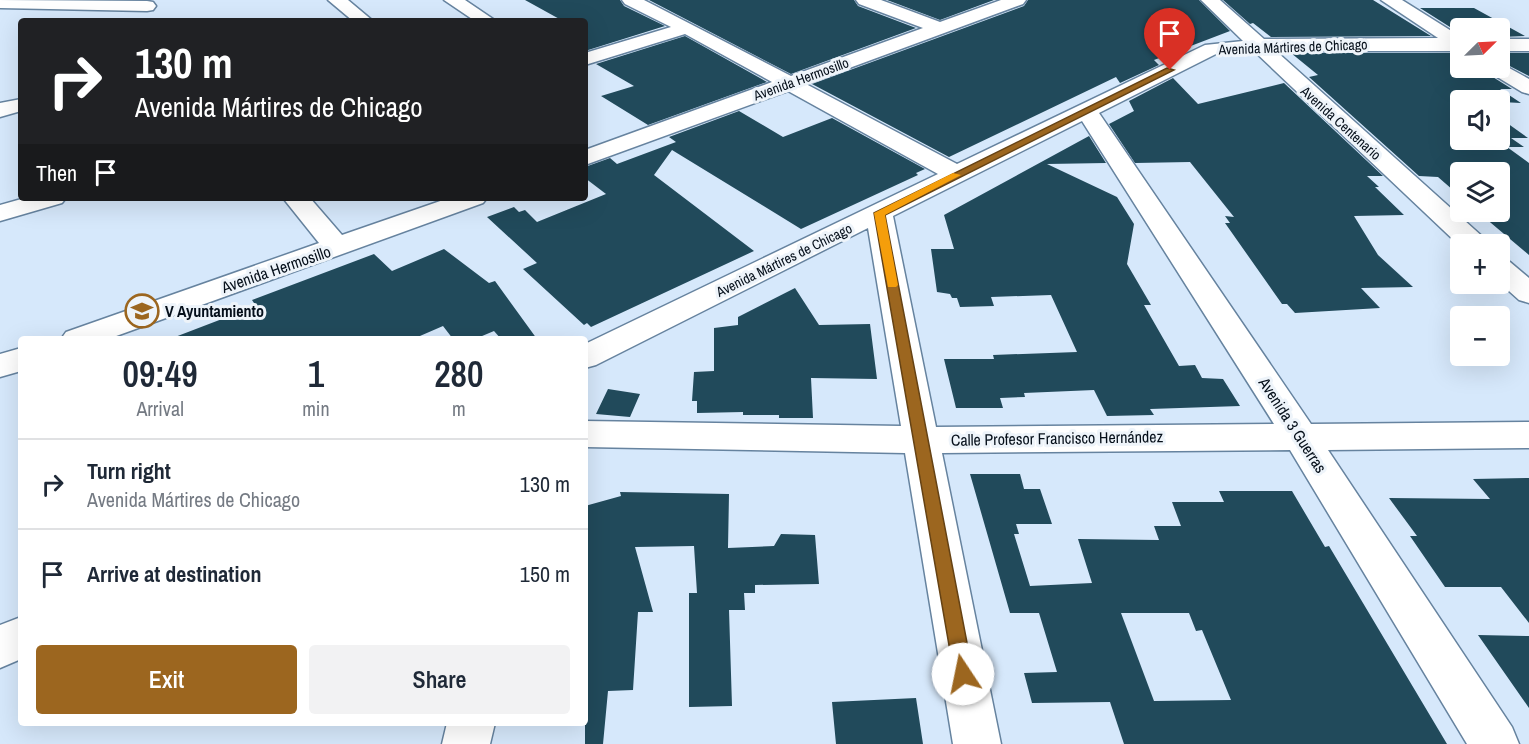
<!DOCTYPE html>
<html lang="en">
<head>
<meta charset="utf-8">
<style>
	body { margin:0; font-family:"Archivo Narrow",sans-serif; background:#f2f2f3; color:#1f2937; height:100vh; display:flex; flex-direction:column; font-size:22px; white-space:nowrap }
	* { box-sizing:border-box; margin:0 }
	p { font-size:20px; color:#747a83 }
	.icon { flex:none; width:33px; height:33px; fill:none; stroke:currentColor; stroke-width:2; stroke-linecap:round; stroke-linejoin:round }
	.map { position:relative; flex:1; overflow:hidden }
	.panel { position:absolute; left:18px; top:336px; width:570px; height:390px; display:flex; flex-direction:column; background:#fff; border-radius:6px; box-shadow:0 6px 24px #0002 }
	.panel>* { flex:none }
	.banner { position:absolute; left:18px; top:18px; width:570px; height:183px; border-radius:6px; box-shadow:0 6px 24px #0002; background:#202124; color:#fff; overflow:hidden }
	.needle { width:39px; rotate:66deg }
	.fabs { position:absolute; left:1450px; top:18px; display:grid; gap:12px }
	.fabs a { display:grid; place-items:center; width:60px; height:60px; border-radius:6px; background:#fff; box-shadow:0 6px 24px #0002; font-size:30px }
	.pin { position:absolute; display:grid; place-items:center; width:51px; height:51px; color:#fff; margin:-62px -26px; border-radius:50% 50% 50% 0; rotate:-45deg; box-shadow:0 0 6px #0007 }
	.pin .icon { rotate:45deg }
	.me { position:absolute; width:66px; margin:-33px; rotate:349deg; stroke-linejoin:round; filter:drop-shadow(0 0 4px #0008) }
	.turn { display:flex; align-items:center; gap:21px; height:126px; padding:0 18px; font-size:27px }
	.turn .icon { width:78px; height:78px; stroke-width:2.5 }
	.turn b { display:block; font-size:42px; line-height:51px }
	.then { display:flex; align-items:center; height:57px; padding:0 18px; background:#0003; gap:12px; font-size:22px }
	.eta { display:flex; justify-content:space-evenly; align-items:center; height:102px; text-align:center }
	.eta b { font-size:36px; font-weight:600; line-height:42px }
	.button { display:flex; gap:12px; margin-top:auto; padding:12px 18px }
	.button a { flex:1; height:69px; border-radius:6px; background:#9c661f; color:#fff; font-size:24px; font-weight:600; line-height:69px; text-align:center }
	.button a+a { background:#f2f2f3; color:#1f2937 }
	ul { padding:0; list-style:none }
	li { display:flex; align-items:center; gap:18px; height:90px; padding:0 18px; border-top:2px solid #e0e1e3 }
	li div { flex:1 }
	li b { display:block; font-size:22px }
	li em { font-style:normal }
	.map>svg:first-child { display:block }
	.building { fill:#214a5b; fill-rule:evenodd }
	.lines { fill:none; stroke-linecap:round; stroke-linejoin:round }
	.minor-casing { stroke:#66839f; stroke-width:3 }
	.minor { fill:#fff; fill-rule:evenodd }
	.route { fill:#9c661f; stroke:#654214; stroke-width:1.5 }
	.slow { fill:#f59e0b }
	.labels { text-anchor:middle; stroke-width:6; stroke-linejoin:round; paint-order:stroke }
	.far-street-label { font-size:14px; fill:#050f1a; stroke:#eef4fa }
	.street-label { font-size:16px; fill:#050f1a; stroke:#eef4fa }
	.poi-label { font-size:16px; font-weight:bold; fill:#050f1a; stroke:#eef4fa; text-anchor:start }
</style>
</head>
<body>
<div class="map">
<svg width="1529" height="744" viewBox="0 0 1529 744">
	<rect width="100%" height="100%" fill="#d6e8fb"/>
	<path class="building" d="M525,0H620L624,6L665,26L585,51V21H563Z
		M649,0H854L858,6L916,28L791,74Z
		M887,0H994L940,20Z
		M1028,0H1199L1230,31L1154,60L1159,65L1120,83L1116,77L949,157L812,84L1024,6Z
		M1223,0H1373L1431,36L1271,37L1253,23L1250,24Z
		M1420,8H1474L1525,36L1500,37V28H1461V34Z
		M685,36L767,82L648,125L601,96L634,86L596,64Z
		M1291,53H1461V68H1484L1488,74L1512,89H1500L1521,103L1461,100V140H1500V118L1528,138H1511L1524,147H1507L1529,163V255L1478,212H1500V172H1461V197L1438,177L1419,176L1309,77L1318,75Z
		M1500,53H1529V76L1500,61Z
		M1173,78L1198,104L1284,83L1383,176H1367L1379,187H1375L1404,215L1354,216L1378,255L1413,287L1361,288L1380,308L1295,313L1287,304H1282L1225,223H1230L1225,216L1234,217L1190,162L1135,163L1109,124L1134,111L1129,101Z
		M739,111L783,137L832,118L925,169L916,173L918,175L801,229L672,150L654,175L754,251L591,327L587,323L584,325L523,269L537,263L487,217L514,207L519,212L525,210L537,222L606,194L585,178V167L610,158L617,164L676,142L669,137Z
		M1089,136L1106,163L1047,164L1117,197L1134,224L1127,264L1151,305H1144L1179,366L1195,365L1202,378L1223,379L1240,406L1150,409L1154,415L1107,416L1094,390L1024,393L1025,397L1000,398L1003,408H956L944,359H994L993,355L1077,352L1051,295L991,297L994,306L960,307L957,298H952L950,294L937,292L931,249H954L944,215Z
		M444,249L489,283L495,281L537,339H501L494,331L475,339H453L443,326L413,339H175V337L256,306L252,300L374,254L392,271Z
		M795,288L819,325L870,324L877,379L811,378L813,418H779V415H743V412L697,413V401H692L694,372L714,371V328L738,325V317Z
		M608,389L640,394L630,417L596,414Z
		M970,474H1020L1024,489H1040L1052,524H1016L1019,534H1014L1030,586L1092,583L1078,539L1159,540L1154,526H1181L1172,502H1224L1219,491H1292L1325,547L1329,546L1447,744H1124L1110,702L1032,703L1024,673L1057,672L1039,613H1010ZM1121,613H1189L1196,631L1202,630L1231,700L1154,701Z
		M1529,478V623L1501,587H1445L1410,536H1417L1389,498L1490,499L1473,479Z
		M620,492L729,494L728,548L774,546L781,534L815,535L819,584L755,585V593H744L745,610H729L732,706L689,707V593H697L694,546L635,547L653,612H638L633,690L608,691L603,744H585V506L621,496Z
		M1478,635L1529,636V708Z
		M916,698L923,744H836L832,702Z"/>
	<g class="lines">
		<g class="minor-casing">
			<path id="minor" d="M0,0L147,1L153,2L156,6L153,10L147,11L0,8Z
				M328,0H348L373,21H353Z
				M444,0H465L496,21H475Z
				M622,0H644L791,76L923,28L859,4L856,0H881L940,22L1001,0H1026L1023,4L806,84L957,164L1205,45L1243,41L1201,0H1220L1264,39L1438,38L1381,0H1402L1461,37V51H1276L1484,238L1487,244H1461V247L1254,51L1216,54L1099,113L1311,424L1529,422V448L1328,450L1512,727L1519,744H1467L1290,450L942,453L1001,744H953L905,453L585,447V421L901,426L868,228L596,365L585,368V344L938,174L788,91L585,165V150L772,82L685,34L585,65V53L671,27L625,4ZM1082,121L1274,424L936,427L893,216Z
				M1500,39H1529V51H1500Z
				M1500,63L1529,79V94L1522,92L1489,72L1486,68H1500Z
				M21,99V111L0,117V103Z
				M25,198H66L62,203L0,221V205Z
				M283,198H310L342,235L449,198H487L483,203L108,339H61L66,332L319,243Z
				M1500,259L1510,262L1529,278V303L1519,300L1500,283Z
				M21,348V371L0,377V354Z
				M21,617V659L0,668V625Z
				M447,723H495L490,744H442Z"/>
		</g>
		<use href="#minor" class="minor"/>
	</g>
	<path class="route" d="M1167,68L1174,70L885,215L973,674L970,680L963,683L957,680L954,674L874,213Z"/>
	<path class="slow" d="M953,173L961,175L885,215L898,285L896,287H888L874,213Z"/>
	<defs>
		<g id="school-ring" transform="scale(1.725)"><circle r="9.5" fill="#eef4fa" stroke="#9c661f" stroke-width="1.5"/><path d="M0-5L7-2L0 1L-7-2ZM-4 1L0 2.5L4 1V4Q0 6-4 4Z" fill="#9c661f"/></g>
	</defs>
	<g fill-rule="evenodd">
		<use href="#school-ring" x="142" y="311"/>
	</g>
	<g class="labels">
		<g class="far-street-label">
			<text transform="translate(1293 47) rotate(-2)" y="5">Avenida Mártires de Chicago</text>
			<text transform="translate(801 79) rotate(-20)" y="5">Avenida Hermosillo</text>
			<text transform="translate(1341 123) rotate(42)" y="5">Avenida Centenario</text>
			<text transform="translate(784 260) rotate(-26)" y="5">Avenida Mártires de Chicago</text>
		</g>
		<g class="street-label">
			<text transform="translate(276 269) rotate(-19)" y="6">Avenida Hermosillo</text>
			<text transform="translate(1293 425) rotate(57)" y="6">Avenida 3 Guerras</text>
			<text transform="translate(1057 438) rotate(-1)" y="6">Calle Profesor Francisco Hernández</text>
		</g>
		<g class="poi-label">
			<text x="165" y="317">V Ayuntamiento</text>
		</g>
	</g>
</svg>
<div class="fabs">
<a><svg class="needle" viewBox="-14 -14 28 28"><path d="M0-13l5 13h-10z" fill="#e53935"/><path d="M0 13l5-13h-10z" fill="#747a83"/></svg></a>
<a><svg class="icon" aria-label="sound" viewBox="0 0 24 24"><path d="M4 9h4l5-4v14l-5-4H4zM17 9q2 3 0 6"/></svg></a>
<a><svg class="icon" aria-label="layers" viewBox="0 0 24 24"><path d="M12 4l9 5-9 5-9-5zM3 14l9 5 9-5"/></svg></a>
<a>+</a>
<a>−</a>
</div>
<div class="pin" style="left:1170px;top:70px;background:#d93025"><svg class="icon" aria-label="arrive" viewBox="0 0 24 24"><path d="M6 21V4h12l-3 4 3 4H6"/></svg></div>
<svg class="me" style="left:963px;top:674px" viewBox="-20 -20 40 40"><circle r="19" fill="#fff"/><path d="M0-13L10 11 0 6-10 11z" fill="#9c661f"/></svg>
<div class="banner">
<div class="turn"><svg class="icon" aria-label="right" viewBox="0 0 24 24"><path d="M7 20v-9h11M14 6l5 5-5 5"/></svg><div><b>130 m</b>Avenida Mártires de Chicago</div></div>
<div class="then">Then<svg class="icon" aria-label="arrive" viewBox="0 0 24 24"><path d="M6 21V4h12l-3 4 3 4H6"/></svg></div>
</div>
<section class="panel">
<div class="eta">
<div><b>09:49</b><p>Arrival</p></div>
<div><b>1</b><p>min</p></div>
<div><b>280</b><p>m</p></div>
</div>
<ul>
<li><svg class="icon" aria-label="right" viewBox="0 0 24 24"><path d="M7 20v-9h11M14 6l5 5-5 5"/></svg><div><b>Turn right</b><p>Avenida Mártires de Chicago</p></div><em>130 m</em></li>
<li><svg class="icon" aria-label="arrive" viewBox="0 0 24 24"><path d="M6 21V4h12l-3 4 3 4H6"/></svg><div><b>Arrive at destination</b></div><em>150 m</em></li>
</ul>
<div class="button"><a>Exit</a><a>Share</a></div>
</section>
</div>
</body>
</html>
